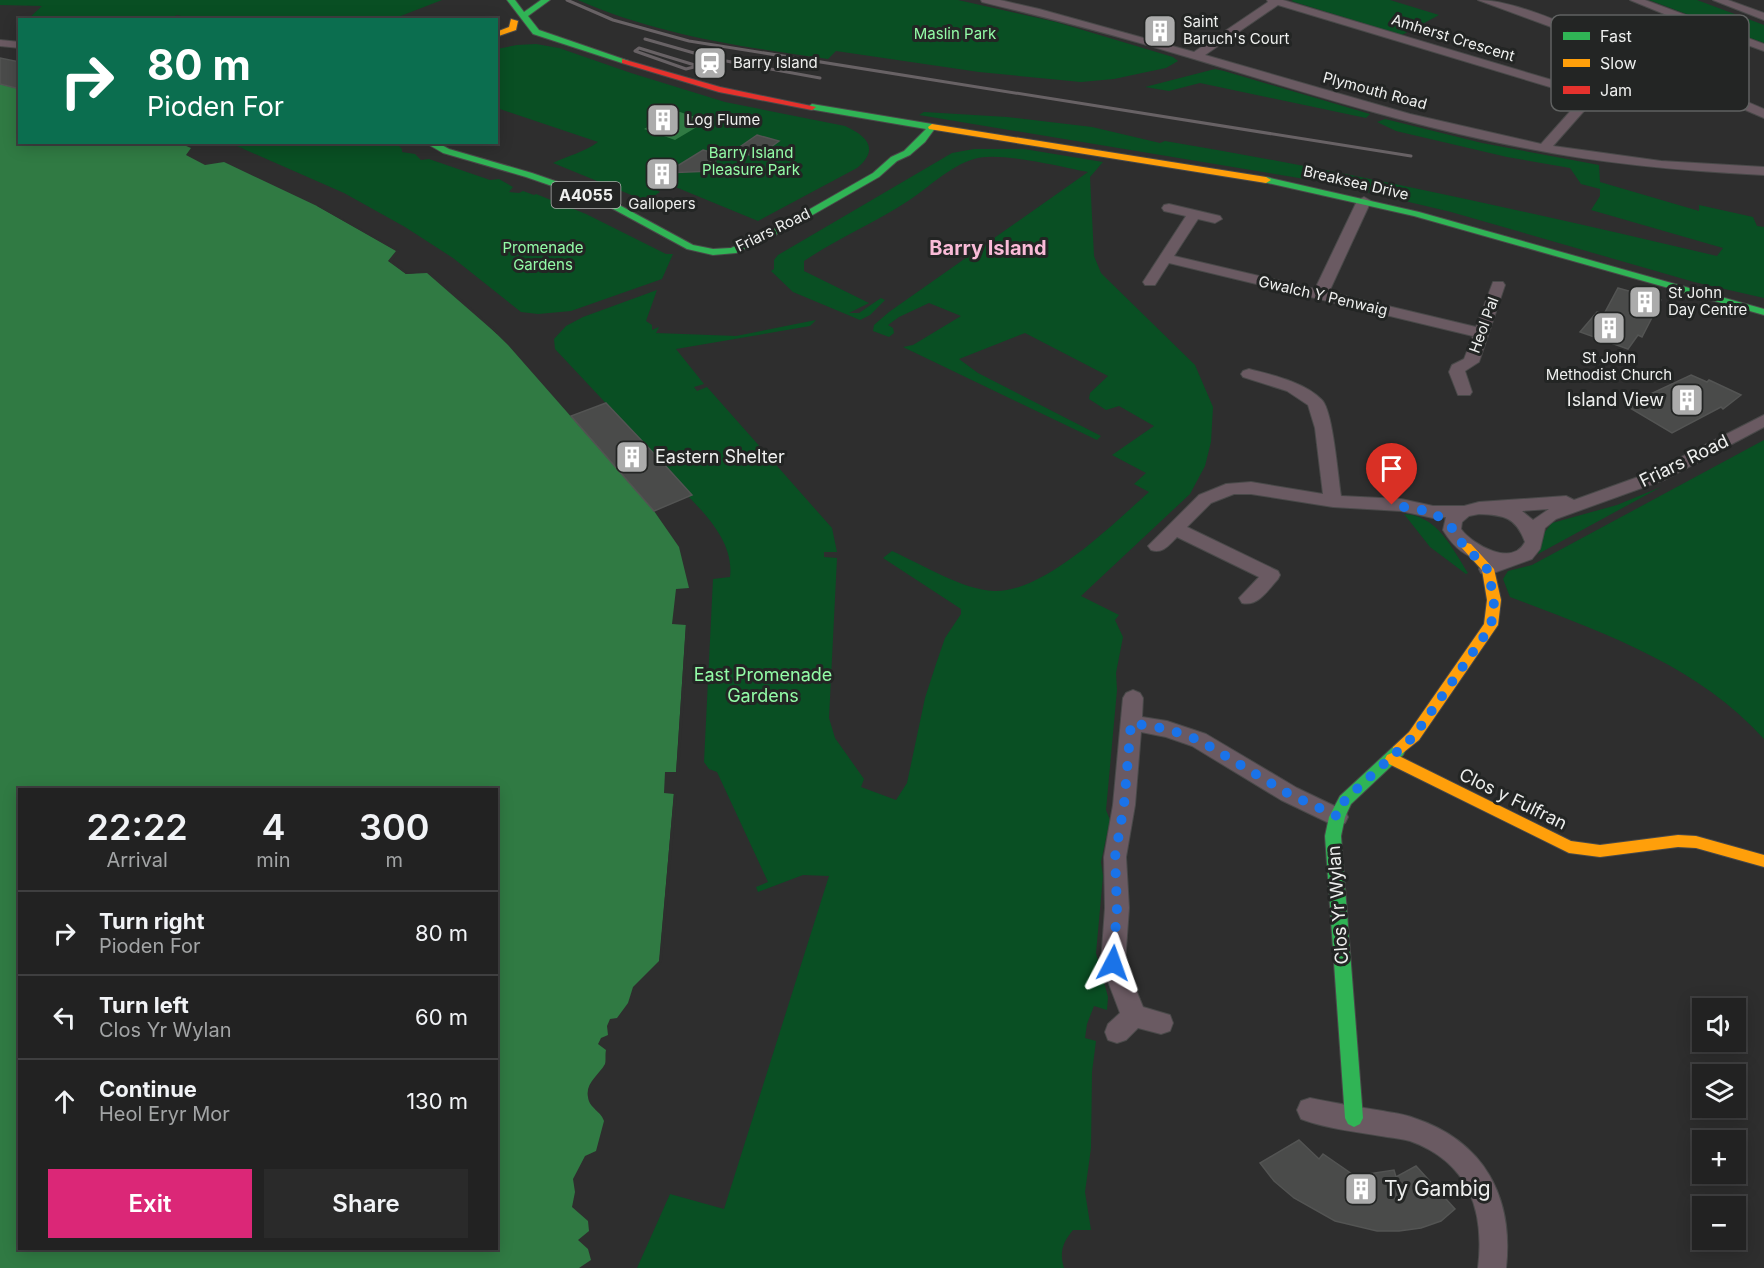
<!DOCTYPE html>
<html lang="en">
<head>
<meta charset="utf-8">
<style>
	body { margin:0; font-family:Inter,sans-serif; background:#2a2a2a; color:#f1f3f6; height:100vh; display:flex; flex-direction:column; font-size:22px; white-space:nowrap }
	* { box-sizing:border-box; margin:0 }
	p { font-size:20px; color:#a2a4a5 }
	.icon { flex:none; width:33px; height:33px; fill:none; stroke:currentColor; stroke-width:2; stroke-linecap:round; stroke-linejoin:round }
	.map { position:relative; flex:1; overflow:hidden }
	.sheet { position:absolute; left:18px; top:788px; width:480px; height:462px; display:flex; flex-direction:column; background:#222; border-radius:0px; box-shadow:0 3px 15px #0003,0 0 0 2px #3f3f40 }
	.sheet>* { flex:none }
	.hud { position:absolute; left:18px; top:18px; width:480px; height:126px; border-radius:0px; box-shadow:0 3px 15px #0003,0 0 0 2px #3f3f40; background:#0b6e4f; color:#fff; overflow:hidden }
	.controls { position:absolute; left:1692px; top:998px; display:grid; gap:12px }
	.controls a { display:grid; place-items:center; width:54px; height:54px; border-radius:0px; background:#222; box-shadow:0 3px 15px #0003,0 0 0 2px #3f3f40; font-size:30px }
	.pin { position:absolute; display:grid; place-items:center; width:51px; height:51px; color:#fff; margin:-62px -26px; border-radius:50% 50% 50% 0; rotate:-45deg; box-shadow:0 0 6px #0007 }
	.pin .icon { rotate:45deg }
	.me { position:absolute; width:66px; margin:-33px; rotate:4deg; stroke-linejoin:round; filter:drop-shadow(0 0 4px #0008) }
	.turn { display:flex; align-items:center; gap:21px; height:126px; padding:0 30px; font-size:27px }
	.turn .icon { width:78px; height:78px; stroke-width:2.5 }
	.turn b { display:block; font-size:42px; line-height:51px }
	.eta { display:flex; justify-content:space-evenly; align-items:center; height:102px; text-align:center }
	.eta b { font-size:36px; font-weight:600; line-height:42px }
	.cta { display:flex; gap:12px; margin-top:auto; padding:12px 30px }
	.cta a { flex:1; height:69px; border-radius:0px; background:#db2777; color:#fff; font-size:24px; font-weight:600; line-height:69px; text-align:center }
	.cta a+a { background:#2a2a2a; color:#f1f3f6 }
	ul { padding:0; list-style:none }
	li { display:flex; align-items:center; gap:18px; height:84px; padding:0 30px; border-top:2px solid #3f3f40 }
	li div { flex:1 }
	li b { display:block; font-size:22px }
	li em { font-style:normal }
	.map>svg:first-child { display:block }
	.green { fill:#094f23 }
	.water { fill:#307a43; fill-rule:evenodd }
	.pier { fill:#2e2e2e }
	.building { fill:#4a4b4a; stroke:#535453; stroke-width:1.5 }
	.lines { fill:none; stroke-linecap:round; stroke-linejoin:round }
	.street-casing { stroke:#494949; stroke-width:2 }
	.fast-casing { stroke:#494949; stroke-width:2 }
	.slow-casing { stroke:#494949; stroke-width:2 }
	.jam-casing { stroke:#494949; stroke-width:2 }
	.street { fill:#6a5a62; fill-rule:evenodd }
	.fast { fill:#30b455; fill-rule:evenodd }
	.slow { fill:#ff9f0a; fill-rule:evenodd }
	.jam { fill:#e5322d; fill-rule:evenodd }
	.rail { stroke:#686265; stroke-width:3 }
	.route { stroke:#1a73e8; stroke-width:10; stroke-dasharray:0 18 }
	.labels { text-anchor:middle; stroke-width:6; stroke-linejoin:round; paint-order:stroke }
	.far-poi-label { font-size:15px; fill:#eeefee; stroke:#232524; text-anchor:start }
	.far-park-label { font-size:15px; fill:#93fca7; stroke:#232524 }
	.far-street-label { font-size:15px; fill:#eeefee; stroke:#232524 }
	.shield { fill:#232524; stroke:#b1b2b1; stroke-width:1.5 }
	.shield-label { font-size:16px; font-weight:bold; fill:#eeefee }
	.poi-label { font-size:18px; fill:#eeefee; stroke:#232524; text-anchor:end }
	.street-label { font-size:18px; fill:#eeefee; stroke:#232524 }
	.park-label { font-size:18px; fill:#93fca7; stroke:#232524 }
	.far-district-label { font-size:20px; font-weight:bold; fill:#fabbd8; stroke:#232524 }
	.near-poi-label { font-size:21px; fill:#eeefee; stroke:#232524; text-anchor:start }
	.key { fill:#232524; stroke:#606261; stroke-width:1.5 }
	.key-label { font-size:16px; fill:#eeefee }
</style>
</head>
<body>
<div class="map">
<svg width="1764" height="1268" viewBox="0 0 1764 1268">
	<rect width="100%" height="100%" fill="#2e2e2e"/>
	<path class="green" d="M0,0H442L393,19L197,20L177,15L169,19H28L42,6L0,5Z
		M578,0H958L1056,22L1173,57L1178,61L1166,68L1142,73L1114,79L1081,82L979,72L836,51L828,59C743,47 657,35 578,0Z
		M1293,0H1390L1439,15L1402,35L1291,1Z
		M1649,0H1697L1764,25V43Z
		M517,45L536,44L559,48L631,73L725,102L845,126C867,136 880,149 857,168L758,221L673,186L670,187L663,185L655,189L660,192L646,201L553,163C569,155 583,153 598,142L497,108V49Z
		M1215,69L1224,71L1370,114L1366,118L1200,83L1169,91L1145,87Z
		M924,112L1007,117L1092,127L1160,143L1165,141C1351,172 1534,213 1717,256L1723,248L1591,210L1600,196V189L1581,184L1570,168L1507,157L1396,131L1377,122L1385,119L1482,143L1599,165L1600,182L1699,211V205L1753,217L1757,226L1764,227V298L1694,282L1451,212L1329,183L919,115Z
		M230,143H396L402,149V152L415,154L421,160L429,159L490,180L499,179L513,187L509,192L519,193L523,191L534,195L536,194L586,214L666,254H673L662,279L571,311L538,314L521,312L453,258L405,227L344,193Z
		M974,149H1024L1103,162L1090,177L1094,256L1101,273L1107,279L1195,365L1213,407L1211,442L1205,466L1190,494L1081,596L1119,615L1115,620L1123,637L1116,673L1117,690L1106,810L1110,820L1101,862L1103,876L1096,953L1108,997L1107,1010L1094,1006L1087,1024L1085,1038L1096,1041L1092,1072L1091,1148L1085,1192L1091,1230H1073C1063,1242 1059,1252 1064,1268H637L670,1194L724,1209L829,876L803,875L758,892L756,887L768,882L717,772L709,769L704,762L713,579L730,577C734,545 710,519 689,497L692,495L555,349L554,339L566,326L583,317L657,290L646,321L652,325V330L659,327L656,333L736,336L816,320L810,326L676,349L704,384L694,387L697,391L707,387L832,528L837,552H824V557L837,558L829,718L835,738L864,779L861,787L896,800L907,783L925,698L936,664L945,638L961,614V609L883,558L892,551C921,564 963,590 994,591C1044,593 1113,524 1149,492L1134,484L1146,473L1112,455L1154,426L1119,406L1106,410L1089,399L1090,393L1108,376L1025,333L959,359L978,373L1101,436L1097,440L903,347L913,345L961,316L929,303L899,317L888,325L893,328L894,333L889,337L873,331L874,325L889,312L1088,172C1061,167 999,151 974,159C950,166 928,188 908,201C874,223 837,239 804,261V271L869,303L849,313H859L881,298L885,300L870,315L860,320L793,292L771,271L774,269V260L778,255L952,153Z
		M1764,440V739C1697,665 1602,632 1510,597L1503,579L1508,571L1532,565Z
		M1661,487L1538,554L1543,534L1552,523L1617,505Z
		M1404,514C1437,515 1452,548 1468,573L1466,574L1430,547Z"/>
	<path class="water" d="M0,84L19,89L20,142L179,143L191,148L186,155L205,165L224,162L317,206L397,251L389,261L406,274L427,272L469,307L508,345L654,511L679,547L689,588L676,589L672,624L686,625L676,772H665L664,793L674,794L659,961L633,987L628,1003L617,1018L610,1019L607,1026L608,1035L601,1038L598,1044L606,1050C605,1054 606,1061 605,1064C599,1075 585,1083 588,1097C589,1108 601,1111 604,1121L596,1151L585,1156L573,1179L575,1192L572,1207L588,1221L589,1231L578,1240L588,1249L591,1260L579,1268H0ZM20,789H496V1248H20Z
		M677,111L707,121L675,140L644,129L655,123L661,125L672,119L666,116Z"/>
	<path class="pier" d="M319,205L400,251L392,261L408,273L429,271L500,333L497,334L427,273L406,274L388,261L396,251L317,206Z
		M686,622L689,625L679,772L676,775Z
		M674,791L677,794L662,961L659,966Z"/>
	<path class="building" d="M0,58L20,62V89L0,84Z
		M757,135L779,141L757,157L734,151Z
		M703,150L718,154L712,171L666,173Z
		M1618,288L1661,300L1642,337L1638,335L1628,349L1580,332L1597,312L1604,314Z
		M1691,375L1707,382L1709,380L1741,395L1723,409L1721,407L1672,433L1630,408L1636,404L1633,402Z
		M606,403L662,462L692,495L654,511L571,416Z
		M1299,1140L1319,1159L1323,1154L1355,1176L1394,1170L1396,1177L1416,1166L1455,1209L1441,1221L1421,1228L1399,1231H1377L1335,1221L1294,1198L1274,1181L1260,1163Z"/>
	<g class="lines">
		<g class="street-casing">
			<path id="street" d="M981,0H1000L1039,9L1194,52L1268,2L1267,0H1283L1589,91L1619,56L1554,28L1478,0C1519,0 1587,34 1627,51L1696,27L1630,0H1645L1764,44V51L1706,30L1637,55L1764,109V118L1629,60L1553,146L1661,161L1764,167V175C1684,171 1604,164 1525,148C1394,123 1267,80 1140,43C1088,28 1035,15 982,2ZM1278,5L1583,97L1541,144L1410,114L1205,55Z
				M1713,0H1728L1764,13V20Z
				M0,40L20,42V48L0,46Z
				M1364,197L1371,201L1329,292L1476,327L1493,282H1503L1505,285L1479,362L1465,371L1472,392L1470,395H1458L1449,372L1452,365L1464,359L1473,336L1169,263L1155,285H1145L1143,282L1186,216L1164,211L1162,208L1164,205L1169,204L1220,216L1222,219L1215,223L1198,219L1174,256L1315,289L1357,201Z
				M1249,369C1272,375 1305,382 1322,400C1333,411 1338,478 1341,496L1401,499L1433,506H1464L1479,502L1566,496L1574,500L1652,472L1764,415V427L1664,480L1556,519L1545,528L1540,549L1532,559L1488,575L1481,573L1479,569L1486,562C1466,557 1454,548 1443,530L1446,517L1433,518L1401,511L1333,507L1251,494H1234L1211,503L1187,527L1278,571L1280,575L1278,579C1268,590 1258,607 1242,603L1239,598L1259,577L1177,537C1169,545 1163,554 1151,550L1148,546L1199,495L1226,484L1251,482L1323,494L1315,428L1308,405L1287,391L1243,377L1241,374L1243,371ZM1549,509L1533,520L1522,511ZM1479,514C1504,515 1516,517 1525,542C1512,567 1473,545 1461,529L1462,522L1469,516Z
				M1133,690L1140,693L1143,698L1142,717L1167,721L1206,734L1297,788L1345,811L1348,817L1345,823L1337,826L1329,823L1281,800L1192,746L1166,737L1141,732L1135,805L1126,857L1129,908L1125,963L1143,1007L1170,1015L1173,1023L1170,1031L1161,1034L1138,1028L1126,1040L1117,1043L1108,1040L1105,1032L1108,1024L1120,1013L1101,963L1105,908L1104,857L1113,805L1123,698L1126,693Z
				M1310,1098C1334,1103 1358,1107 1383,1111C1393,1113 1404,1114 1414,1118C1484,1141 1514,1197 1506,1268H1478C1485,1211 1469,1162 1410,1141C1403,1139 1395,1138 1387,1137C1359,1132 1327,1129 1301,1119L1297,1110L1301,1101Z"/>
		</g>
		<g class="fast-casing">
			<path id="fast" d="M507,0H515L524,12L541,0H550L528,16L539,30L629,61L622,63L533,34Z
				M812,104L932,124L936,127L925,142L910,155L897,161L879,177L788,229L736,253L713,255L687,249L604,204L526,177L443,153L424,142H436L449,149L532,173L610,200L693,245L713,249L731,248L782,225L873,173L891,157L904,151L926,129L809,109L808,107Z
				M1266,177L1419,212L1764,309V315L1414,216L1263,182L1261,180Z
				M1398,745L1403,747L1405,751L1403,755L1351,804L1345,817L1341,836L1363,1118L1360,1124L1354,1127L1348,1124L1345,1118L1325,836L1329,817L1340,796L1393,747Z"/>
		</g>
		<g class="slow-casing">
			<path id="slow" d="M511,19L518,21L516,30L496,37V32L509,27Z
				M932,124L1266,177L1271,180L1266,183L929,129L928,127Z
				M1467,543L1471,544L1494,569L1501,600L1498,625L1419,740L1399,756L1571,841L1600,845L1678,835L1696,836L1764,855V867L1696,848L1678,847L1600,857L1569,853L1387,763L1385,759L1387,755L1392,753L1393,747L1409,732L1484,624L1487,600L1482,570L1461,547Z"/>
		</g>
		<g class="jam-casing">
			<path id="jam" d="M622,59L720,87L816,107L812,110L719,92L622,63Z"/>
		</g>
		<use href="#street" class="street"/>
		<use href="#fast" class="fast"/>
		<use href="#slow" class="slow"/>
		<use href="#jam" class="jam"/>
		<path class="rail" d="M567,0L613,20L689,41L1411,156
			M645,39L715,59L820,78
			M639,48L698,66L686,69L635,51Z"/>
	</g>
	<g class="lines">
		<path class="route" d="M1113,963L1117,908L1115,857L1124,805L1131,723L1167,729L1199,740L1289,794L1337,816L1345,800L1414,736L1487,632L1493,618L1494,600L1488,570L1460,541L1452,528L1433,512L1392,505"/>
	</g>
	<defs>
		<g id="building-square" transform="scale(1.725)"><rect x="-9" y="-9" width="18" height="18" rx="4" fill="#ababab" stroke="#232524"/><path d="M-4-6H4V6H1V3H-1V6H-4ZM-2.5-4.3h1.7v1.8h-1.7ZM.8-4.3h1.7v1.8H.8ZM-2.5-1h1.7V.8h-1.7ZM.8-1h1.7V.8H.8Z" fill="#fff"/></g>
		<g id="station-square" transform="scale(1.725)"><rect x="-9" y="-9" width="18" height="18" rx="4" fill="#ababab" stroke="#232524"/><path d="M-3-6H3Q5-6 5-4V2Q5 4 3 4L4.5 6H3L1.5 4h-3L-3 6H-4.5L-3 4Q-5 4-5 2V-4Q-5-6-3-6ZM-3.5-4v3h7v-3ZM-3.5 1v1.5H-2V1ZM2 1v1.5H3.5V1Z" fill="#fff"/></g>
	</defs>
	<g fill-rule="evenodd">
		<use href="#building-square" x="1160" y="31"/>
		<use href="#station-square" x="710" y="63"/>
		<use href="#building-square" x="663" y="120"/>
		<use href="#building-square" x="662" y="174"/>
		<use href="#building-square" x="1645" y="302"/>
		<use href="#building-square" x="1609" y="328"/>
		<use href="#building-square" x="1687" y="400"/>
		<use href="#building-square" x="632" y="457"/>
		<use href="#building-square" x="1361" y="1189"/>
	</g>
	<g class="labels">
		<g class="far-poi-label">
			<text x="1183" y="27">Saint<tspan x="1183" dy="17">Baruch's Court</tspan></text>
			<text x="733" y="68">Barry Island</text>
			<text x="686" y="125">Log Flume</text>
			<text x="662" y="209" text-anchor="middle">Gallopers</text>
			<text x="1668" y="298">St John<tspan x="1668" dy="17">Day Centre</tspan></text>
			<text x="1609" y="363" text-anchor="middle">St John<tspan x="1609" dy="17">Methodist Church</tspan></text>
		</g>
		<g class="far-park-label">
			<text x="955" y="39">Maslin Park</text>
			<text x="751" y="158">Barry Island<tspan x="751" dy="17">Pleasure Park</tspan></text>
			<text x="543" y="253">Promenade<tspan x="543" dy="17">Gardens</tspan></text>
		</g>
		<g class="far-street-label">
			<text transform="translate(1453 38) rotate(17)" y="5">Amherst Crescent</text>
			<text transform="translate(1375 91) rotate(15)" y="5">Plymouth Road</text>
			<text transform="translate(1356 183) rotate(13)" y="5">Breaksea Drive</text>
			<text transform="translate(773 230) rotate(-26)" y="5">Friars Road</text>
			<text transform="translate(1323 296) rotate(13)" y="5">Gwalch Y Penwaig</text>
			<text transform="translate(1484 325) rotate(-70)" y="5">Heol Pal</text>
		</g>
		<rect class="shield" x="551.5" y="182" width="69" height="26" rx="4.5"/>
		<g class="shield-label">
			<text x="586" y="201">A4055</text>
		</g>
		<g class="poi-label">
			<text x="1664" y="406">Island View</text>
			<text x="655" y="463" text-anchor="start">Eastern Shelter</text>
		</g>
		<g class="street-label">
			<text transform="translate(1684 461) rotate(-26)" y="6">Friars Road</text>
			<text transform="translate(1513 799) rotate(26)" y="6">Clos y Fulfran</text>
			<text transform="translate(1338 905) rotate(-94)" y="6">Clos Yr Wylan</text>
		</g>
		<g class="park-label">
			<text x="763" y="681">East Promenade<tspan x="763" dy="21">Gardens</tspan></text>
		</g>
		<g class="far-district-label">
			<text x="988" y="255">Barry Island</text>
		</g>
		<g class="near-poi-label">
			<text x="1384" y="1196">Ty Gambig</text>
		</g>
	</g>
	<rect x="1551" y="15" width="198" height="96" rx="9" class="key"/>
	<rect x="1563" y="32" width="27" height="8" fill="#30b455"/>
	<rect x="1563" y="59" width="27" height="8" fill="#ff9f0a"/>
	<rect x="1563" y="86" width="27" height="8" fill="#e5322d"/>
	<g class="key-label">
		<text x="1600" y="42">Fast</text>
		<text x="1600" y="69">Slow</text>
		<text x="1600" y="96">Jam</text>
	</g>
</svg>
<div class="controls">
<a><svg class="icon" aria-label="sound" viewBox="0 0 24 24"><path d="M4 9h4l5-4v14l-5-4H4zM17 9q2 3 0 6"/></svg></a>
<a><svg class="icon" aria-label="layers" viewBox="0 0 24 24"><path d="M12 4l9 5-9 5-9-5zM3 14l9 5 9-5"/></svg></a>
<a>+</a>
<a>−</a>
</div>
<div class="pin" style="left:1392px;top:505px;background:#d93025"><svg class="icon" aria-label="arrive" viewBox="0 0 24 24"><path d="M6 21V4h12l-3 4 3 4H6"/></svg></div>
<svg class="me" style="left:1113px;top:963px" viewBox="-20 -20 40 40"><path d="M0-17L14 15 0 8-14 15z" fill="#1a73e8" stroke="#fff" stroke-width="4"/></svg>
<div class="hud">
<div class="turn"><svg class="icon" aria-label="right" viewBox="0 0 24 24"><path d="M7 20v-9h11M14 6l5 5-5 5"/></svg><div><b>80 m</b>Pioden For</div></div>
</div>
<section class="sheet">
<div class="eta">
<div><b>22:22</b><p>Arrival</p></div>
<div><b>4</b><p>min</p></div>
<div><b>300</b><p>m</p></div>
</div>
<ul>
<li><svg class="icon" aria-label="right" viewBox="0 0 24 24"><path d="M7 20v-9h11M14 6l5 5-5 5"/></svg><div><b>Turn right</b><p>Pioden For</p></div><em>80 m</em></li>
<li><svg class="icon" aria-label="left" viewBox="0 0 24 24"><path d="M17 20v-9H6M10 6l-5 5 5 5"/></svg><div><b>Turn left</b><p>Clos Yr Wylan</p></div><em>60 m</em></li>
<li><svg class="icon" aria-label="ahead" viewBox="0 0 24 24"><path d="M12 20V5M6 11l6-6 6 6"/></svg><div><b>Continue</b><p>Heol Eryr Mor</p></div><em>130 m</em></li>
</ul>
<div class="cta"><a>Exit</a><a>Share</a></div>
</section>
</div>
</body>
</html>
